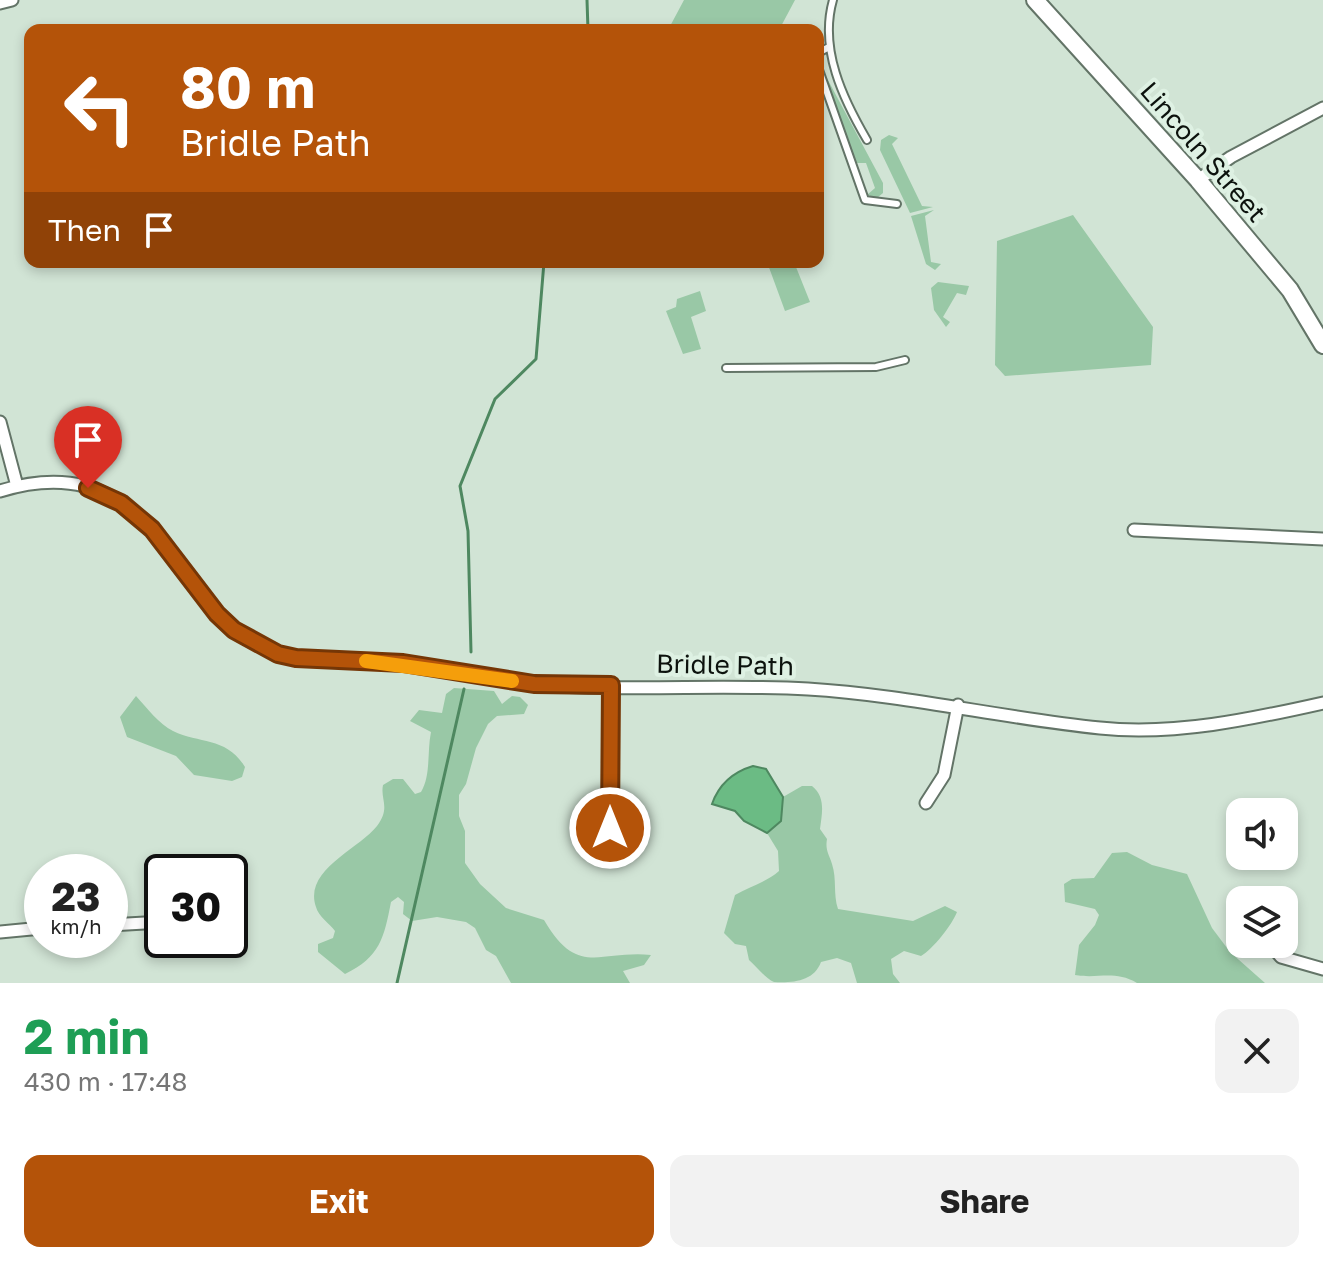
<!DOCTYPE html>
<html lang="en">
<head>
<meta charset="utf-8">
<style>
	body { margin:0; font-family:"Golos Text",sans-serif; background:#f2f2f2; color:#222; height:100vh; display:flex; flex-direction:column; font-size:30px; white-space:nowrap }
	* { box-sizing:border-box; margin:0 }
	p { font-size:26px; color:#767676 }
	.icon { flex:none; width:44px; height:44px; fill:none; stroke:currentColor; stroke-width:2; stroke-linecap:round; stroke-linejoin:round }
	.map { position:relative; height:983px; overflow:hidden }
	.sheet { display:flex; flex-direction:column; background:#fff; flex:1 }
	.sheet>* { flex:none }
	.guide { position:absolute; left:24px; top:24px; width:800px; height:244px; border-radius:16px; box-shadow:0 4px 12px #0003; background:#b45309; color:#fff; overflow:hidden }
	.tools { position:absolute; left:1226px; top:798px; display:grid; gap:16px }
	.tools a { display:grid; place-items:center; width:72px; height:72px; border-radius:16px; background:#fff; box-shadow:0 4px 12px #0003; font-size:40px }
	.speed { position:absolute; left:24px; top:854px; display:flex; gap:16px; font-size:40px; font-weight:700; text-align:center }
	.speed>* { display:grid; place-content:center; width:104px; height:104px; border-radius:50%; background:#fff; box-shadow:0 4px 12px #0003; line-height:1 }
	.speed small { font-size:20px; font-weight:400 }
	.speed .limit { border:4px solid #111; border-radius:12px; background:#fff; color:#111 }
	.pin { position:absolute; display:grid; place-items:center; width:68px; height:68px; color:#fff; margin:-82px -34px; border-radius:50% 50% 50% 0; rotate:-45deg; box-shadow:0 0 8px #0007 }
	.pin .icon { rotate:45deg }
	.me { position:absolute; width:88px; margin:-44px; rotate:0deg; stroke-linejoin:round; filter:drop-shadow(0 0 6px #0008) }
	.turn { display:flex; align-items:center; gap:28px; height:168px; padding:0 24px; font-size:36px }
	.turn .icon { width:104px; height:104px; stroke-width:2.5 }
	.turn b { display:block; font-size:56px; line-height:68px }
	.then { display:flex; align-items:center; height:76px; padding:0 24px; background:#0003; gap:16px; font-size:30px }
	.round { display:grid; place-items:center; flex:none; width:84px; height:84px; border-radius:16px; background:#f2f2f2 }
	.head { display:flex; align-items:center; justify-content:space-between; height:136px; padding:0 24px }
	h1 { font-size:48px; font-weight:700; line-height:60px; color:#1e9e55 }
	.action { display:flex; gap:16px; margin-top:auto; padding:16px 24px }
	.action a { flex:1; height:92px; border-radius:16px; background:#b45309; color:#fff; font-size:32px; font-weight:700; line-height:92px; text-align:center }
	.action a+a { background:#f2f2f2; color:#222 }
	.map>svg:first-child { display:block }
	.green { fill:#99c8a6 }
	.water { fill:#6bbb84; stroke:#4e8860; stroke-width:2 }
	.lines { fill:none; stroke-linecap:round; stroke-linejoin:round }
	.stream { stroke:#4e8860; stroke-width:3 }
	.service-casing { stroke:#637467; stroke-width:10 }
	.minor-casing { stroke:#637467; stroke-width:15 }
	.secondary-casing { stroke:#637467; stroke-width:20 }
	.service { stroke:#fff; stroke-width:6 }
	.minor { stroke:#fff; stroke-width:11 }
	.secondary { stroke:#fff; stroke-width:16 }
	.route-casing { stroke:#753606; stroke-width:20 }
	.route { stroke:#b45309; stroke-width:14 }
	.slow { stroke:#f59e0b; stroke-width:14 }
	.labels { text-anchor:middle; stroke-width:8; stroke-linejoin:round; paint-order:stroke }
	.street-label { font-size:26px; fill:#0c120d; stroke:#def1e3 }
</style>
</head>
<body>
<div class="map">
<svg width="1323" height="983" viewBox="0 0 1323 983">
	<rect width="100%" height="100%" fill="#d1e4d5"/>
	<path class="green" d="M684,0H795L779,30H668Z
		M822,69L883,183V193L877,198L867,195L875,188L866,163H855Z
		M889,135L898,138L892,144L922,206L933,207L910,213L880,150L881,140Z
		M934,210L925,216L931,262L941,264L935,270L926,264L911,216Z
		M1073,215L1153,327L1151,365L1005,376L995,365L997,241Z
		M767,262H794L810,302L785,311Z
		M938,282L969,286L966,295L957,293L943,317L950,322L946,327L934,310L931,288Z
		M700,291L706,311L691,317L701,349L683,354L666,311L676,307L677,299Z
		M454,688L494,691L502,704L512,696L520,697L528,705L524,714L497,716L488,724L476,748L466,784L459,795V816L465,831V863L480,884L506,908L544,920C578,978 599,950 651,955L644,965L623,971L630,983H511L496,956L486,950L475,928L466,922L437,917L412,921L403,914L404,902L398,897L391,902C384,938 380,957 345,974L318,952V944L333,938L335,931C330,924 318,916 316,907C303,870 359,849 377,826C391,807 380,800 383,785L393,779H403L415,794L421,792C431,776 427,751 431,732L410,721L419,710L442,713L446,694Z
		M136,696C147,708 159,724 173,731C200,744 227,737 245,767L242,777L232,781L194,775L176,756L127,737L120,717Z
		M802,786H812C826,797 822,813 820,829L827,839C825,850 829,854 832,864C837,879 833,894 838,909L913,921L945,906L957,912C952,925 933,949 921,956L904,951L891,959L893,974L900,983H857L851,963L837,958L821,962C814,981 794,983 774,982C765,978 756,966 749,960L746,946L735,944L724,933L735,895C750,886 767,882 779,871L778,851L767,833L781,821L783,797Z
		M1127,852L1152,865L1187,874L1212,928L1230,952L1265,983H1137C1115,970 1098,979 1075,975L1079,945L1095,925L1099,915L1095,909L1065,902L1064,884L1072,879L1094,878L1112,853Z"/>
	<path class="water" d="M753,766L766,769L783,797L781,821L767,833L744,821L735,811L712,804C719,784 733,772 753,766Z"/>
	<g class="lines">
		<path class="stream" d="M587,0L588,30
			M471,652L468,531L460,486L495,399L536,359L544,262
			M397,983L464,689"/>
		<g class="service-casing">
			<path id="service" d="M833,0C819,49 843,99 867,140
				M818,53L829,47
				M818,67L865,200L897,204
				M726,368L876,367L905,360"/>
		</g>
		<g class="minor-casing">
			<path id="minor" d="M0,3L12,0
				M1198,180L1231,157L1323,108
				M0,422L17,486
				M0,491C167,440 168,623 283,655C320,665 363,659 402,663C446,668 489,680 534,684C624,692 717,684 808,689C906,695 1002,718 1100,728C1173,736 1252,719 1323,703
				M1134,530L1323,539
				M926,803L944,775L958,705
				M610,828L611,685
				M110,925L162,922
				M0,932L42,928
				M1270,944L1281,957L1323,969"/>
		</g>
		<g class="secondary-casing">
			<path id="secondary" d="M1035,0L1198,180L1290,290L1323,345"/>
		</g>
		<use href="#service" class="service"/>
		<use href="#minor" class="minor"/>
		<use href="#secondary" class="secondary"/>
	</g>
	<g class="lines">
		<g class="route-casing">
			<path id="route" d="M88,488L121,503L152,529L217,614L234,630L278,654L296,658L403,663L534,684L611,685L610,828"/>
		</g>
		<use href="#route" class="route"/>
		<path class="slow" d="M366,661L512,681"/>
	</g>
	<g class="labels">
		<g class="street-label">
			<text transform="translate(1203 152) rotate(49)" y="9">Lincoln Street</text>
			<text transform="translate(725 665) rotate(1)" y="9">Bridle Path</text>
		</g>
	</g>
</svg>
<div class="tools">
<a><svg class="icon" aria-label="sound" viewBox="0 0 24 24"><path d="M4 9h4l5-4v14l-5-4H4zM17 9q2 3 0 6"/></svg></a>
<a><svg class="icon" aria-label="layers" viewBox="0 0 24 24"><path d="M12 4l9 5-9 5-9-5zM3 14l9 5 9-5"/></svg></a>
</div>
<div class="speed"><div>23<small>km/h</small></div><div class="limit">30</div></div>
<div class="pin" style="left:88px;top:488px;background:#d93025"><svg class="icon" aria-label="arrive" viewBox="0 0 24 24"><path d="M6 21V4h12l-3 4 3 4H6"/></svg></div>
<svg class="me" style="left:610px;top:828px" viewBox="-20 -20 40 40"><circle r="17" fill="#b45309" stroke="#fff" stroke-width="3"/><path d="M0-11L8 9 0 5-8 9z" fill="#fff"/></svg>
<div class="guide">
<div class="turn"><svg class="icon" aria-label="left" viewBox="0 0 24 24"><path d="M17 20v-9H6M10 6l-5 5 5 5"/></svg><div><b>80 m</b>Bridle Path</div></div>
<div class="then">Then<svg class="icon" aria-label="arrive" viewBox="0 0 24 24"><path d="M6 21V4h12l-3 4 3 4H6"/></svg></div>
</div>
</div>
<section class="sheet">
<div class="head"><div><h1>2 min</h1><p>430 m · 17:48</p></div><a class="round"><svg class="icon" aria-label="close" viewBox="0 0 24 24"><path d="M6 6l12 12M18 6L6 18"/></svg></a></div>
<div class="action"><a>Exit</a><a>Share</a></div>
</section>
</body>
</html>
